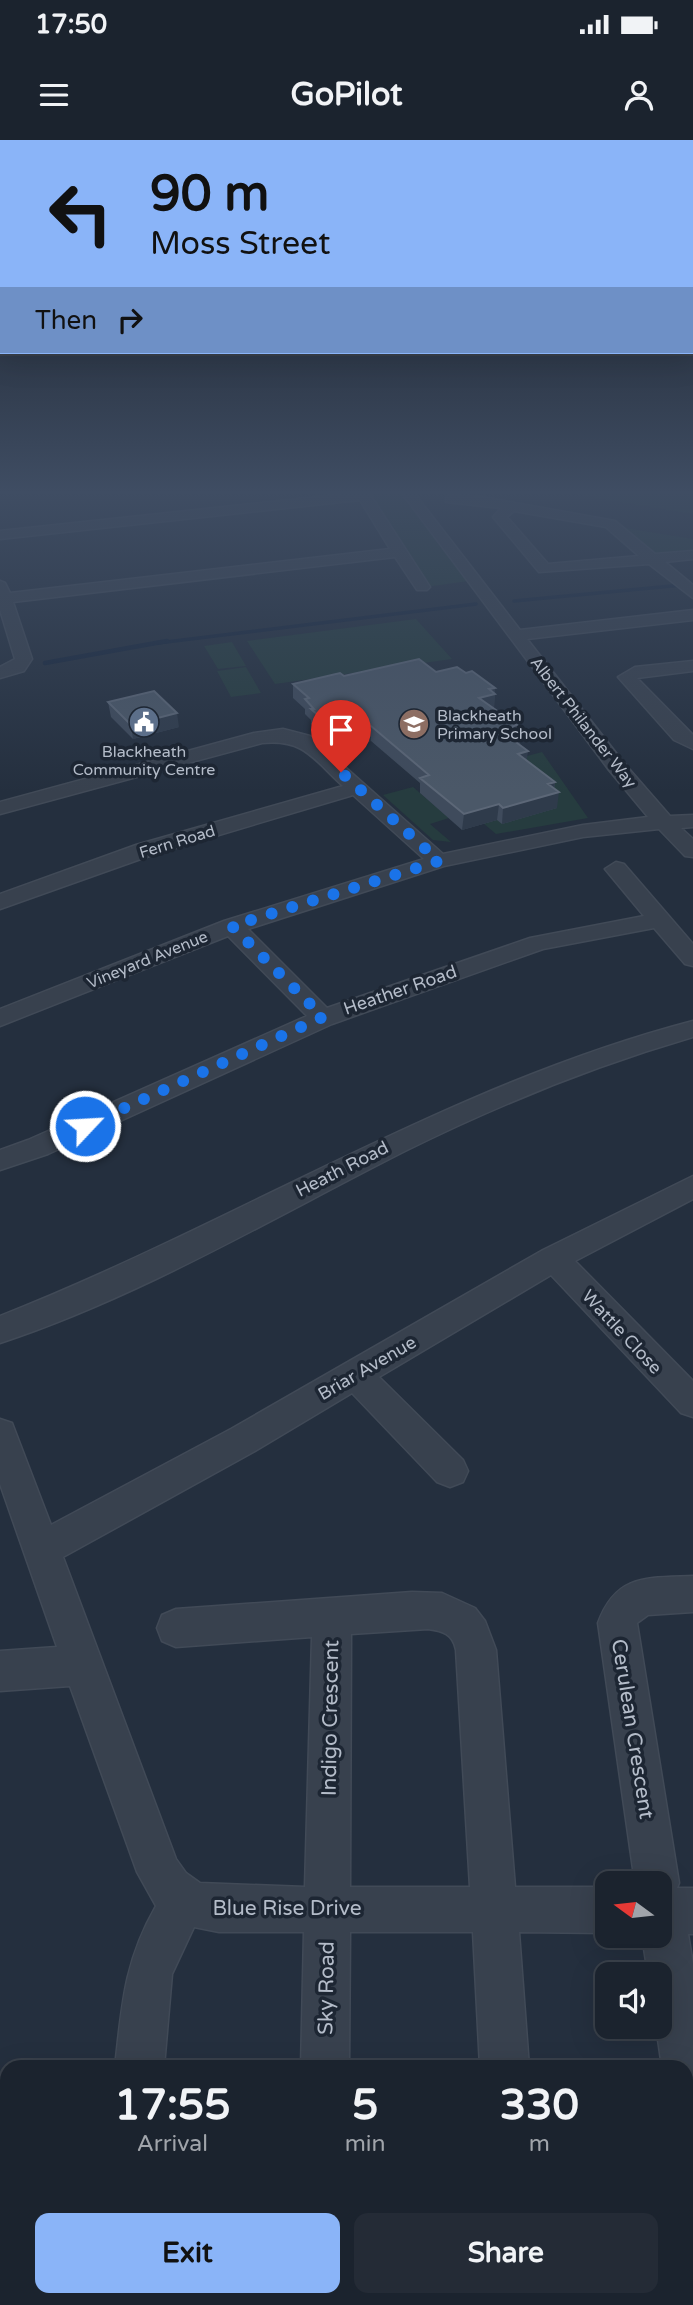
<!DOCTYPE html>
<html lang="en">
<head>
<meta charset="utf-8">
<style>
	body { margin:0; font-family:"Varela Round",sans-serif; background:#242b36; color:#f1f3f6; height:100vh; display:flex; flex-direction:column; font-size:26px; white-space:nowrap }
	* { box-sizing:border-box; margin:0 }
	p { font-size:23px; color:#a0a4aa }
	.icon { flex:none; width:38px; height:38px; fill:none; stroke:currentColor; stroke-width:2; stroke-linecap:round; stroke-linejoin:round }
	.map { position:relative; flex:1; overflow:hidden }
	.details { position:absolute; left:0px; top:1920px; width:693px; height:247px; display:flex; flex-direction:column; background:#1b232e; border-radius:21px 21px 0 0; box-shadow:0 7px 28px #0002,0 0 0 2px #39404a }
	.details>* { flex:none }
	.banner { position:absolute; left:0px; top:0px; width:693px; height:214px; box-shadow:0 7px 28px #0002,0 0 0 2px #39404a; background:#8ab4f8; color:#111; overflow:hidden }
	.needle { width:46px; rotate:285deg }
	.buttons { position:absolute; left:595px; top:1731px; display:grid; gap:14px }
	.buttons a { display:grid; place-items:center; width:77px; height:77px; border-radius:14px; background:#1b232e; box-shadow:0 7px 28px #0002,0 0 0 2px #39404a; font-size:35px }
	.pin { position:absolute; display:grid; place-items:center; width:60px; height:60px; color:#fff; margin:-72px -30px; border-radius:50% 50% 50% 0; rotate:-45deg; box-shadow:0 0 7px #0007 }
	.pin .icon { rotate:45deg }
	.me { position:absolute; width:77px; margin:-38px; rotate:65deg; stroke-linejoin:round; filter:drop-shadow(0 0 5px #0008) }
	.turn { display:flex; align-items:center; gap:24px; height:147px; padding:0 35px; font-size:32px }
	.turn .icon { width:91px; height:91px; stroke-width:2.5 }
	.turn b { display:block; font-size:49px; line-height:60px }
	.then { display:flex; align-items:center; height:66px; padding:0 35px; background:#0003; gap:14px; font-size:26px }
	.eta { display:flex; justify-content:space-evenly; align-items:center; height:119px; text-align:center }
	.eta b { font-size:42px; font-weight:700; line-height:49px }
	.button { display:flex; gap:14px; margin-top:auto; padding:14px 35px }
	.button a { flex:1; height:80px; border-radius:14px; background:#8ab4f8; color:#111; font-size:28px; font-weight:700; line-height:80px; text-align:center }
	.button a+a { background:#242b36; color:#f1f3f6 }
	.status { display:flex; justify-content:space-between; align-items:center; height:49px; padding:0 35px; background:#1b232e; direction:ltr }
	.status svg { height:19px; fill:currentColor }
	header { display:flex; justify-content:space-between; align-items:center; height:91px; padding:0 35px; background:#1b232e; font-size:32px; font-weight:700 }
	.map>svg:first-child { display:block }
	.green { fill:#263c3f }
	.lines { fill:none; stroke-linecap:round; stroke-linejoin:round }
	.stream-far1 { stroke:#17263c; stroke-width:3.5 }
	.stream { stroke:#17263c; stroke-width:4.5 }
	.minor-casing { stroke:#414a57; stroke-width:3 }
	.minor { fill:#38414e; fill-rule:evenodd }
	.wall { fill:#3f4b5c }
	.shaded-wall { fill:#2f3b4b }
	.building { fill:#4b5868; stroke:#5c6777; stroke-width:2 }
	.route { stroke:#1a73e8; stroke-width:12; stroke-dasharray:0 21.6 }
	.labels { text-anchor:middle; stroke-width:7; stroke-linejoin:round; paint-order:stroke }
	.far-poi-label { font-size:16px; fill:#b4bcc9; stroke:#1d2633; text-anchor:start }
	.far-street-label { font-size:16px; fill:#b4bcc9; stroke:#1d2633 }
	.street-label { font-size:18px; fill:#b4bcc9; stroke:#1d2633 }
	.near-street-label { font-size:21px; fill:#b4bcc9; stroke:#1d2633 }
</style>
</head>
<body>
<div class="status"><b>17:50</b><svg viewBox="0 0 49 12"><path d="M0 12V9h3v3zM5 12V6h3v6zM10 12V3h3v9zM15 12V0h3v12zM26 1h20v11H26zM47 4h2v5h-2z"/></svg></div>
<header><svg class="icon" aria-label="menu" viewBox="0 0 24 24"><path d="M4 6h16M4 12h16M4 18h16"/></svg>GoPilot<svg class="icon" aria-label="person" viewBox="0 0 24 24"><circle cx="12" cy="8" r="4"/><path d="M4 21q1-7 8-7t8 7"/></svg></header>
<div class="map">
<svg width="693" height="2165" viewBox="0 0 693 2165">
	<rect width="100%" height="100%" fill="#242f3e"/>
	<path class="green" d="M362,349H401L469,441L426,447Z
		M542,349H693V374Z
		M625,388L693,399V411L656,414Z
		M416,479L452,519L275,544L247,501Z
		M232,502L246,526L218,529L204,506Z
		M246,527L261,553L231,557L217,531Z
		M542,612L588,678L496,694L477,678L516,619Z
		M413,647L449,678L430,684L451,702L433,700L383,655Z"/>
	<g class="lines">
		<path class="stream-far1" d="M514,461L693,444
			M158,503L476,464"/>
		<path class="stream" d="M45,523L167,501"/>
		<g class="minor-casing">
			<path id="minor" d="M353,349H365L369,353L430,447L427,450H417L395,417L13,462L32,519L24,531L0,538V527L15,519L0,470V441L5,443L10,453L390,409L360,360L0,399V391L355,353Z
				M399,349H411L520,490L693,470V480L527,499L623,622L670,676L693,675V687L681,688L693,699V717L685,716L659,689L583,697L444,726L248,789L327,868L530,798L644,776L605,729L616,722L624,724L693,804V826L685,824L654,788L543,809L332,884L48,1014L0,1030V1010L28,1000L307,876L228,796L0,886V869L224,781L424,719L353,655L152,715L0,769V754L136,705L343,646C313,619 305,599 262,603L0,674V662L254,593L283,589L310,596L443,714L583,685L648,677L609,630Z
				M451,355L482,357L615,381L655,414L693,411V419L665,422L693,445V458L649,424L539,432L493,377L501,368L446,362V356ZM514,371L606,387L639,416L548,424L507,377Z
				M693,521V531L637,538L693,595V609L674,600L618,537L635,527Z
				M693,881V897C594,926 500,964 407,1010C274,1077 142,1156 0,1203V1176C234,1084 448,945 693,881Z
				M693,1036V1059L575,1121L693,1241V1277L681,1273L551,1135L379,1237L463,1320L468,1331L463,1342L450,1347L437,1342L352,1253L255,1311L63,1417L176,1719L186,1733L200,1743L305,1747L312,1497L176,1507L162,1501L157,1488L162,1475L176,1469L412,1452L442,1453L475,1468L485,1481L496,1510L515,1747H607V1793L519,1792L529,1927H480L473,1792H350L349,1927H301L304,1792H219L194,1787L172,1834L164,1927H115C122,1865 124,1822 156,1766L137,1732L70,1546L0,1551V1511L57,1507L0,1344V1279L12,1283L51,1385L231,1289L543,1110ZM428,1489C443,1491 453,1494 456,1510L470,1747H350L351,1494Z
				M693,1436V1472L648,1475L637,1483L679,1743L677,1748H693V1794H688L693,1824V1995L686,1992V1927H662L656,1886H660V1834H648L642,1796H660V1743H635L598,1483C616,1434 646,1438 693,1436Z
				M52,2160H107L105,2165H50Z
				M280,2160H334L332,2165H278Z
				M494,2160H548V2165H494Z"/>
		</g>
		<use href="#minor" class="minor"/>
	</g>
	<path class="wall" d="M436,532L466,533L495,548L494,568L517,585V591L521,594L520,605L527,621L555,642L554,649L557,668L502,684L497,680L462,690L420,653V643L371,601L339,609L311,584V580L305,574V569L293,558V544L344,536Z
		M108,562L179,587L133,599L111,577Z"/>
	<path class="shaded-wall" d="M495,548L494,568L479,558L489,549Z
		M177,573L179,587L133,599L131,585Z
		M517,585L516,595L521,594L519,609L507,612L511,587Z
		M371,586V601L339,609V594Z
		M528,611L526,626L518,614Z
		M555,642L553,654L559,652L557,668L502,684L503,668L548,644Z
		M499,664L497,680L462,690L464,674Z"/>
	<path class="building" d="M419,519L436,532L457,527L466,533L472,531L495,548L489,549L495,554L479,558L517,585L511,587L521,594L509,597L528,611L518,614L555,642L548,644L559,652L503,668L499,664L464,674L420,638L429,635L371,586L339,594L311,569H314L305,559L309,558L293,544L340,533L344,536Z
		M154,551L177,573L131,585L108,562Z"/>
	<linearGradient id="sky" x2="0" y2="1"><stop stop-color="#141a22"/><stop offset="0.54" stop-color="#3f4d63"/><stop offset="1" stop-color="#3f4d63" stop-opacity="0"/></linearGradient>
	<rect width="693" height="652" fill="url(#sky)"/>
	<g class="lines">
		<path class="route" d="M85,986L323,877L232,786L439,721L341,632"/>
	</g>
	<defs>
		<g id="civic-disc" transform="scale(1.575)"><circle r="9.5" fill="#5c6f8a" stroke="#1d2633"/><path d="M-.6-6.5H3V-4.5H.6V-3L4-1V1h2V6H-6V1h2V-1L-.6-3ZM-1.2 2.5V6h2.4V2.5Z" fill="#fff"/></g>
		<g id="school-disc" transform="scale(1.575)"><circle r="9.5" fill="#8d6e63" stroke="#1d2633"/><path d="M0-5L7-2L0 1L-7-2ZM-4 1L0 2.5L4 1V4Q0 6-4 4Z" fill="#fff"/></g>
	</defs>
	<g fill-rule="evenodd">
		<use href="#civic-disc" x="144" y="582"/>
		<use href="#school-disc" x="414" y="584"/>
	</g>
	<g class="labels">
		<g class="far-poi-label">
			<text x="437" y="581">Blackheath<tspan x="437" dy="18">Primary School</tspan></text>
			<text x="144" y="617" text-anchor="middle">Blackheath<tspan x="144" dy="18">Community Centre</tspan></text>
		</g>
		<g class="far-street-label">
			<text transform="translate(584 582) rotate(52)" y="6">Albert Philander Way</text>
			<text transform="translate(177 701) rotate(-17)" y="6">Fern Road</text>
			<text transform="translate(147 819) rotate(-22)" y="6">Vineyard Avenue</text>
		</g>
		<g class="street-label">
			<text transform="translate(400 850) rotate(-19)" y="6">Heather Road</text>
			<text transform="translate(342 1029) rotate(-27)" y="6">Heath Road</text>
			<text transform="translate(622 1192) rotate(47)" y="6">Wattle Close</text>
			<text transform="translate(367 1228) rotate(-30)" y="6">Briar Avenue</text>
		</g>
		<g class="near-street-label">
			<text transform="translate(330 1578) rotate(-89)" y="7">Indigo Crescent</text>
			<text transform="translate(633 1589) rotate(81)" y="7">Cerulean Crescent</text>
			<text x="287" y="1775">Blue Rise Drive</text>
			<text transform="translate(326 1848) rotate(-89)" y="7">Sky Road</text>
		</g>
	</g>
</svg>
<div class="buttons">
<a><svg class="needle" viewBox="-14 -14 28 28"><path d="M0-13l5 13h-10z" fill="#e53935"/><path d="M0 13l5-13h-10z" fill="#a0a4aa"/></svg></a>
<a><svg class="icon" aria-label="sound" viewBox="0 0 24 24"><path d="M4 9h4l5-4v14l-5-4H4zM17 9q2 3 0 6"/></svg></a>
</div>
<div class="pin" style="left:341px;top:632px;background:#d93025"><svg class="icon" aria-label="arrive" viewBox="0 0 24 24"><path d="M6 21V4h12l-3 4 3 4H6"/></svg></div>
<svg class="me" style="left:85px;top:986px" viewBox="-20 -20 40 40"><circle r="17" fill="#1a73e8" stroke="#fff" stroke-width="3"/><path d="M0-11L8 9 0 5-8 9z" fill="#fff"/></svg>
<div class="banner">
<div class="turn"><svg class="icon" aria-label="left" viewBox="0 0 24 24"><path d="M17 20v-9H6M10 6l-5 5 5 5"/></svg><div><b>90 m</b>Moss Street</div></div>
<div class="then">Then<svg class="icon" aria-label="right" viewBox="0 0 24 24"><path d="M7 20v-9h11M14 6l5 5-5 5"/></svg></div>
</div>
<section class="details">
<div class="eta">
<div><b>17:55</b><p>Arrival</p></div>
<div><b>5</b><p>min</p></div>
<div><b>330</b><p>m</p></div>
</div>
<div class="button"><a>Exit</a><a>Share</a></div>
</section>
</div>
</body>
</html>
